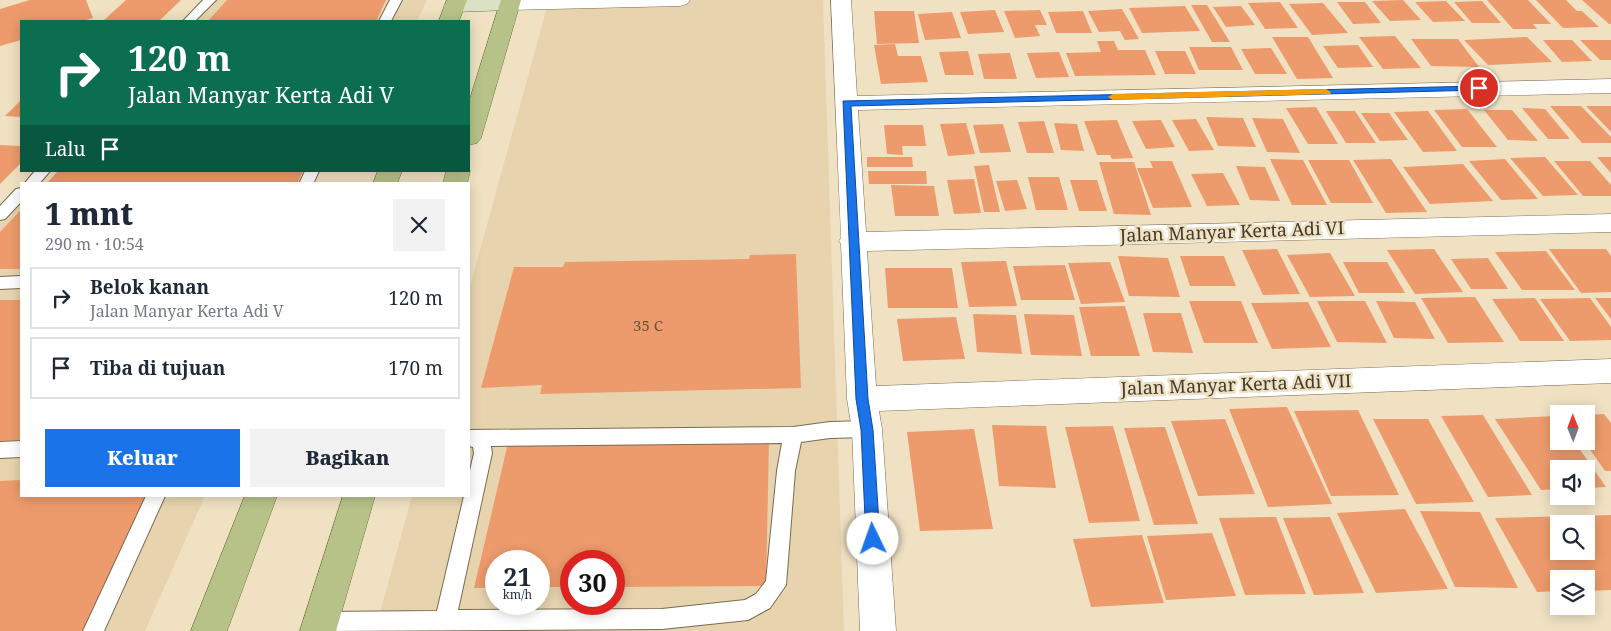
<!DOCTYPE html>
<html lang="id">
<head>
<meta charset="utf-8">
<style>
	body { margin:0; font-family:"Noto Serif",serif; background:#f2f2f3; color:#1f2937; height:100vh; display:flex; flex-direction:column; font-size:19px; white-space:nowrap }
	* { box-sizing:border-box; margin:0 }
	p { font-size:16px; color:#747a83 }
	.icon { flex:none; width:28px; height:28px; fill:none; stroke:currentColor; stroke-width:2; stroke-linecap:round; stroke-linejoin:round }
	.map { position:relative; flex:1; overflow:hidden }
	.details { position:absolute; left:20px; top:182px; width:450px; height:315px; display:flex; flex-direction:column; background:#fff; border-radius:0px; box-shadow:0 2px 12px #0003 }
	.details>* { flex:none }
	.banner { position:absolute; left:20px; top:20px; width:450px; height:152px; border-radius:0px; box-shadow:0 2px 12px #0003; background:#0b6e4f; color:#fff; overflow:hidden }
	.needle { width:32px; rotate:359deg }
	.fabs { position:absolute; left:1550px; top:405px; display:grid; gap:10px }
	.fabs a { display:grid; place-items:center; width:45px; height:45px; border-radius:0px; background:#fff; box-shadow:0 2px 12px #0003; font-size:25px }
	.speed { position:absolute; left:485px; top:550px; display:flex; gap:10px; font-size:25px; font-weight:700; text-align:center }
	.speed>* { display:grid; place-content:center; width:65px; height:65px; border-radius:50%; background:#fff; box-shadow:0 2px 12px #0003; line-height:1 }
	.speed small { font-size:12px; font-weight:400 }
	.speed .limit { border:8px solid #d22; background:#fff; color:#111 }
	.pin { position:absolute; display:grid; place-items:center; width:42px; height:42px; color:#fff; margin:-21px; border:2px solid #fff; border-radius:50%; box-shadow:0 1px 5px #0007 }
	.me { position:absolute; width:55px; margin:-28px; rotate:357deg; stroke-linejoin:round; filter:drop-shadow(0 0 4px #0008) }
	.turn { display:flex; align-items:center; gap:18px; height:105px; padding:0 25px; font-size:22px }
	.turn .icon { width:65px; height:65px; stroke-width:2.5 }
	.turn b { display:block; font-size:35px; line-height:42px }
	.then { display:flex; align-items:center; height:48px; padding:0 25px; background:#0003; gap:10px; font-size:19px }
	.round { display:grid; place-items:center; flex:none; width:52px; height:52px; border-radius:0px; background:#f2f2f3 }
	.head { display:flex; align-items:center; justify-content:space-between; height:85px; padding:0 25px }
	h1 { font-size:30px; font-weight:800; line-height:38px }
	.button { display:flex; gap:10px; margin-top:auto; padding:10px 25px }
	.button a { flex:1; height:58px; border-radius:0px; background:#1a73e8; color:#fff; font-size:20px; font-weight:800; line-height:58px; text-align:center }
	.button a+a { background:#f2f2f3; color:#1f2937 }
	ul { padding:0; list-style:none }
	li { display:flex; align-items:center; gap:15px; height:62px; margin:0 10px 8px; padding:0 15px; border:2px solid #e0e1e3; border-radius:0px }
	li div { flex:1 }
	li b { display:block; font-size:19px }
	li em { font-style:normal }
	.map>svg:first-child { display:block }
	.built { fill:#e7d4af; fill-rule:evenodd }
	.building { fill:#ed9b6c; fill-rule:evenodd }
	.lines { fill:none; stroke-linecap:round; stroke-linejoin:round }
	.lane-casing { stroke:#786b4f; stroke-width:2 }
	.street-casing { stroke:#786b4f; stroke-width:1 }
	.secondary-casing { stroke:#786b4f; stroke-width:1 }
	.primary-casing { stroke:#6e7937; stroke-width:1 }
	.lane { fill:#fff; fill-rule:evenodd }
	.street { fill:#fff; fill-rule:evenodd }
	.secondary { fill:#dbe1c4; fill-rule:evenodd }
	.primary { fill:#b7c289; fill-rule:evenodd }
	.route { fill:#1a73e8; stroke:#114b97 }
	.slow { fill:#f59e0b }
	.labels { text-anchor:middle; stroke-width:5; stroke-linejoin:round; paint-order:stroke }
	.number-label { font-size:15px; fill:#6c533e }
	.street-label { font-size:18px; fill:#413b2f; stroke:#f0e1c2 }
</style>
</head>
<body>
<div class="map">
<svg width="1611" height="631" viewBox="0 0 1611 631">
	<rect width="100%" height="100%" fill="#f0e1c2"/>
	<path class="built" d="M206,0H427L417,21H185Z
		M549,0H823L844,631H375L412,496H469V290ZM496,561H539V604H496ZM571,561H614V604H571Z
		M21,190V496H205L145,631H0V212Z"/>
	<path class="building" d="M30,0H86L93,18L83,21H21V40L0,46V9Z
		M126,0H181L159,21L104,20Z
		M227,0H386L376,21H208Z
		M1403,0L1421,20L1390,21L1372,1Z
		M1487,0H1528L1551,24H1533L1537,29H1513Z
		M1536,0H1566L1577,11H1582L1599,27L1563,28Z
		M1582,0H1611V24H1609Z
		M1446,1L1465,21L1433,22L1415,2Z
		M1482,1L1501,23H1472L1454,2Z
		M1280,2L1298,28L1265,29L1248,3Z
		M1337,2H1365L1381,23L1353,24Z
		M1323,3L1348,33L1312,35L1289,4Z
		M1191,5H1207L1230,42H1212Z
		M1185,6L1200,31L1142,33L1129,8Z
		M1241,6L1255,25L1226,27L1213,7Z
		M1122,9L1139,39L1125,40L1120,31L1099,32L1088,11Z
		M995,10L1004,32L968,34L960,12Z
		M1040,10L1047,25H1035L1040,36L1015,38L1004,11Z
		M874,11H914L919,43L877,44Z
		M1083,11L1092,33H1056L1048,12Z
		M952,12L961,38L925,40L918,14Z
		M1395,36L1421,68L1383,69L1359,37Z
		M1272,37H1308L1333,78L1297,79Z
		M1527,37L1552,62L1488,65L1464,40Z
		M1411,39H1458L1479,67L1431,66Z
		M1543,40H1572L1592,61L1562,62Z
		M1580,40H1611V60H1600Z
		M1097,41H1114L1118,50H1145L1156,75L1075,76L1066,53L1101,52Z
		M895,44L898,56H921L928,82L881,84L874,45Z
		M1358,45L1373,67L1338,68L1323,46Z
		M1189,47H1231L1243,70H1199Z
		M1271,48L1287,74H1255L1241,49Z
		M968,51L974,75H945L939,52Z
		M1155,51H1185L1196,74H1165Z
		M1059,52L1069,77L1036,78L1027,53Z
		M1010,53L1017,79H984L978,54Z
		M21,100V117L5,116Z
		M1550,106H1581L1611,137V143H1582Z
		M1586,106H1611V132Z
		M1316,107L1338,144H1308L1286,108Z
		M1522,108L1545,109L1570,139H1548Z
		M1467,109L1497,147H1462L1434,110Z
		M1484,110H1512L1538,141L1508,140Z
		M1326,111H1355L1376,143H1346Z
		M1428,111L1457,151L1423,152L1394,112Z
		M1361,113H1389L1408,140L1380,141Z
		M1206,117L1243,118L1256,147L1218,146Z
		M1252,118L1283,119L1300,153L1267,152Z
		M1196,119L1214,150L1189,151L1172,120Z
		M1117,120L1133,158L1112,159L1110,155H1097L1084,121Z
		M1161,120L1175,147L1146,149L1132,121Z
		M1044,121L1054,153H1027L1018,122Z
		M966,123L975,154L948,156L940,124Z
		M1054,123L1077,124L1084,151L1061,150Z
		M1003,124L1011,152L980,153L973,125Z
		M884,125H923L926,146H902L903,155L887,154Z
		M0,145L21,146V163L0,184Z
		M867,157H912L913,167H867Z
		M1545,157L1578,195L1543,196L1510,158Z
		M1597,157H1611V173Z
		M1270,159L1303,160L1327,205H1292Z
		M1391,159L1427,212L1386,213L1353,160Z
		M1505,159L1538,199L1501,200L1469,161Z
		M1308,160H1349L1373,203H1331Z
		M1150,161H1172L1192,207L1153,208L1137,168H1153Z
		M1554,161H1590L1611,185V196H1583Z
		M1099,162H1134L1151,215L1114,214Z
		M1463,164L1493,201L1430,204L1403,167Z
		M989,165L1000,212H984L974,166Z
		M1236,166L1265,167L1280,201L1250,200Z
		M58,171H303L297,184H46Z
		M868,171H926L927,184H869Z
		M1223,173L1240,205L1207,206L1191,174Z
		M1028,177H1059L1068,210H1036Z
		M974,179L981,213L954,214L947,180Z
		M1017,180L1027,209L1005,211L996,181Z
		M1070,180H1097L1107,211H1079Z
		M891,185L934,186L939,216H895Z
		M21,210V269H0V232Z
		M1277,249L1300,294L1263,295L1242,250Z
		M1434,249L1463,292L1415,294L1387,250Z
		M1549,249H1606L1611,256V292L1581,293Z
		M1546,251L1575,290H1522L1495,252Z
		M1330,253L1355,296L1310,297L1287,255Z
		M796,254L801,388L540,394L542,385L481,388L514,267H563L565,262L749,259L750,255Z
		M1118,256L1168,258L1180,297L1129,296Z
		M1180,256H1224L1236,286H1190Z
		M1488,258L1508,289H1471L1451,259Z
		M1006,261L1017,306L969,307L961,262Z
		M1110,262L1125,302L1081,304L1068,263Z
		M1343,262H1387L1405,293H1359Z
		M1065,265L1075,300H1021L1013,266Z
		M885,268H952L958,308H888Z
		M1475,297L1504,342L1448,343L1421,298Z
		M1535,298L1564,341H1520L1492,299Z
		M1590,298L1611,327V340L1570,341L1540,299Z
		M1595,298H1611V319Z
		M0,300H21V440L0,441Z
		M1189,301H1241L1258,343H1204Z
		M1317,301H1365L1387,343L1337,342Z
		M1376,301L1415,302L1435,339L1394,338Z
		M1308,302L1331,347L1272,349L1251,303Z
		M1125,306L1140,356H1091L1079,307Z
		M1143,313H1181L1193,353L1153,352Z
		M973,314L1016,315L1022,354L977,352Z
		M1024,314L1074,315L1082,356L1031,355Z
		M956,317L965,359L903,361L897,319Z
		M1287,407L1332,504L1268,507L1229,409Z
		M1358,410L1399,495L1331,496L1294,411Z
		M1604,414L1611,423V471H1605L1584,441H1586V415Z
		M1483,415L1532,495L1488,497L1441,416Z
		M1556,416L1559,420V441H1574L1606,487L1586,488V469H1559V489L1541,490L1495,419Z
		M1225,419L1255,494L1198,496L1171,421Z
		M1373,419H1428L1474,502L1416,504Z
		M992,425L1046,426L1056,488L999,486Z
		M1113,426L1140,521L1089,523L1065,427Z
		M1165,427L1198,524L1154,525L1124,428Z
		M974,429L993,529L920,531L907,432Z
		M769,441L766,586L614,587V561H571V587H539V561H496V588H474L508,443Z
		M21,480V496H154L91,631H0V481Z
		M1405,509L1448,589L1376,593L1337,513Z
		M1420,511L1480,512L1518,588L1455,587Z
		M1611,515V590L1586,591V579H1559V591L1537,592L1495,518ZM1559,524H1586V551H1559Z
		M1276,517L1306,594L1245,595L1219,518Z
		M1330,517L1364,593L1314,595L1283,518Z
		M1212,533L1236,596L1166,600L1147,536Z
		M1142,535L1164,603L1091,607L1073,539Z"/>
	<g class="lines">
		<g class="lane-casing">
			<path id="lane" d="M203,0H216L195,21H183Z
				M390,0H402L391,21H379Z
				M35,171H50L39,184H24Z
				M305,171H319L313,184H299Z
				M21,188V202L5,219L0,220V206L16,189Z
				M21,276V288L0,289V277Z
				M867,421L873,424L876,429L873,434L867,437L830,438L801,442L795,471L786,585L770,608L748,620L662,629L318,631L314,629L311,622L314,615L321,612L437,611L464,496H469V475L474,453L473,447L469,446V430L793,427L830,422ZM782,443L777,471L766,581L756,594L745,600L662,609L458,610L492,453L491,446Z
				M21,441V457L0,458V442Z
				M146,496H165L104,631H83Z"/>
		</g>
		<g class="street-casing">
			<path id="street" d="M502,0H690L687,4L680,6L509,10L502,8L499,4Z
				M831,0H851L857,96L1611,79V93L858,110L866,232L1611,214V232L867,251L876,386L1611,359V383L879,411L882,429L896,631H860L852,429L847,399L841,244L839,241L841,238Z"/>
		</g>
		<g class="secondary-casing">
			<path id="secondary" d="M454,0H516L519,4L516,8L509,10L454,12L447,10L444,6L447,2Z"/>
		</g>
		<g class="primary-casing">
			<path id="primary" d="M447,0H467L459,21H439Z
				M501,0H521L481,138L477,143L469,145V102Z
				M469,169L470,171L467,184H443L446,171H469Z
				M378,171H402L397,184H373Z
				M245,496H277L227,631H191Z
				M343,496H375L336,631H300Z"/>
		</g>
		<use href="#lane" class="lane"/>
		<use href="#street" class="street"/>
		<use href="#secondary" class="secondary"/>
		<use href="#primary" class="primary"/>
	</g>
	<path class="route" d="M1479,86L1482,87V90L851,106L868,399L873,430L880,539L878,544L873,546L868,544L866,539L861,430L856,399L843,101Z"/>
	<path class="slow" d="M1326,89L1331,92L1330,94L1113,100L1108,97L1113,94Z"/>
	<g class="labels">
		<g class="number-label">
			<text x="648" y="331">35 C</text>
		</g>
		<g class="street-label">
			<text transform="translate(1232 232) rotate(-2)" y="6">Jalan Manyar Kerta Adi VI</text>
			<text transform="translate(1236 385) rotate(-2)" y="6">Jalan Manyar Kerta Adi VII</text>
		</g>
	</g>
</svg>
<div class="fabs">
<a><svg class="needle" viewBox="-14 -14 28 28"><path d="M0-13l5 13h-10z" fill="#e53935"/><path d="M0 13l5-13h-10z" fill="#747a83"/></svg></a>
<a><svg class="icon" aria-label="sound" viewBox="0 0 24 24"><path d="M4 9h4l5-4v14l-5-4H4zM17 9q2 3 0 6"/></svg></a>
<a><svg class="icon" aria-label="search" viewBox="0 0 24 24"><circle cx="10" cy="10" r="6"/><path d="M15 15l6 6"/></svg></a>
<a><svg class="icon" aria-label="layers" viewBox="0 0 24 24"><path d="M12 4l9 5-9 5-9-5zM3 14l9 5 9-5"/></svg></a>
</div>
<div class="speed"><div>21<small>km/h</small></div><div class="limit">30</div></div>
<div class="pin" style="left:1479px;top:88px;background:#d93025"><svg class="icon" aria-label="arrive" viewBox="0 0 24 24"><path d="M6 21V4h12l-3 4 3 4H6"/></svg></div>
<svg class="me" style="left:873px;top:539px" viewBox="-20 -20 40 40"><circle r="19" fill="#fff"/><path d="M0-13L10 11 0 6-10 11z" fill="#1a73e8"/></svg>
<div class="banner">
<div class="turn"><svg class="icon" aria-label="right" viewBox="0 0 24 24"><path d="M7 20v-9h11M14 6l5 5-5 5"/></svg><div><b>120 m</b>Jalan Manyar Kerta Adi V</div></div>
<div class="then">Lalu<svg class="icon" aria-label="arrive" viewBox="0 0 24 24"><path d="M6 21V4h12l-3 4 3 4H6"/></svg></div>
</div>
<section class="details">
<div class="head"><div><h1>1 mnt</h1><p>290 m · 10:54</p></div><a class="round"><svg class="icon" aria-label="close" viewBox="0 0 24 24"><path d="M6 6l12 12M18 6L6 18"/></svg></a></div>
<ul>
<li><svg class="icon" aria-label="right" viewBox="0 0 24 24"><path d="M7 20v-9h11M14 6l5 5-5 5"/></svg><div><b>Belok kanan</b><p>Jalan Manyar Kerta Adi V</p></div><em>120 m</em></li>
<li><svg class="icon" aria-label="arrive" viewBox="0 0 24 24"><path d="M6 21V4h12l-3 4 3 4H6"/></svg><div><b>Tiba di tujuan</b></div><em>170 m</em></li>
</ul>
<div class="button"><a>Keluar</a><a>Bagikan</a></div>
</section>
</div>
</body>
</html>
